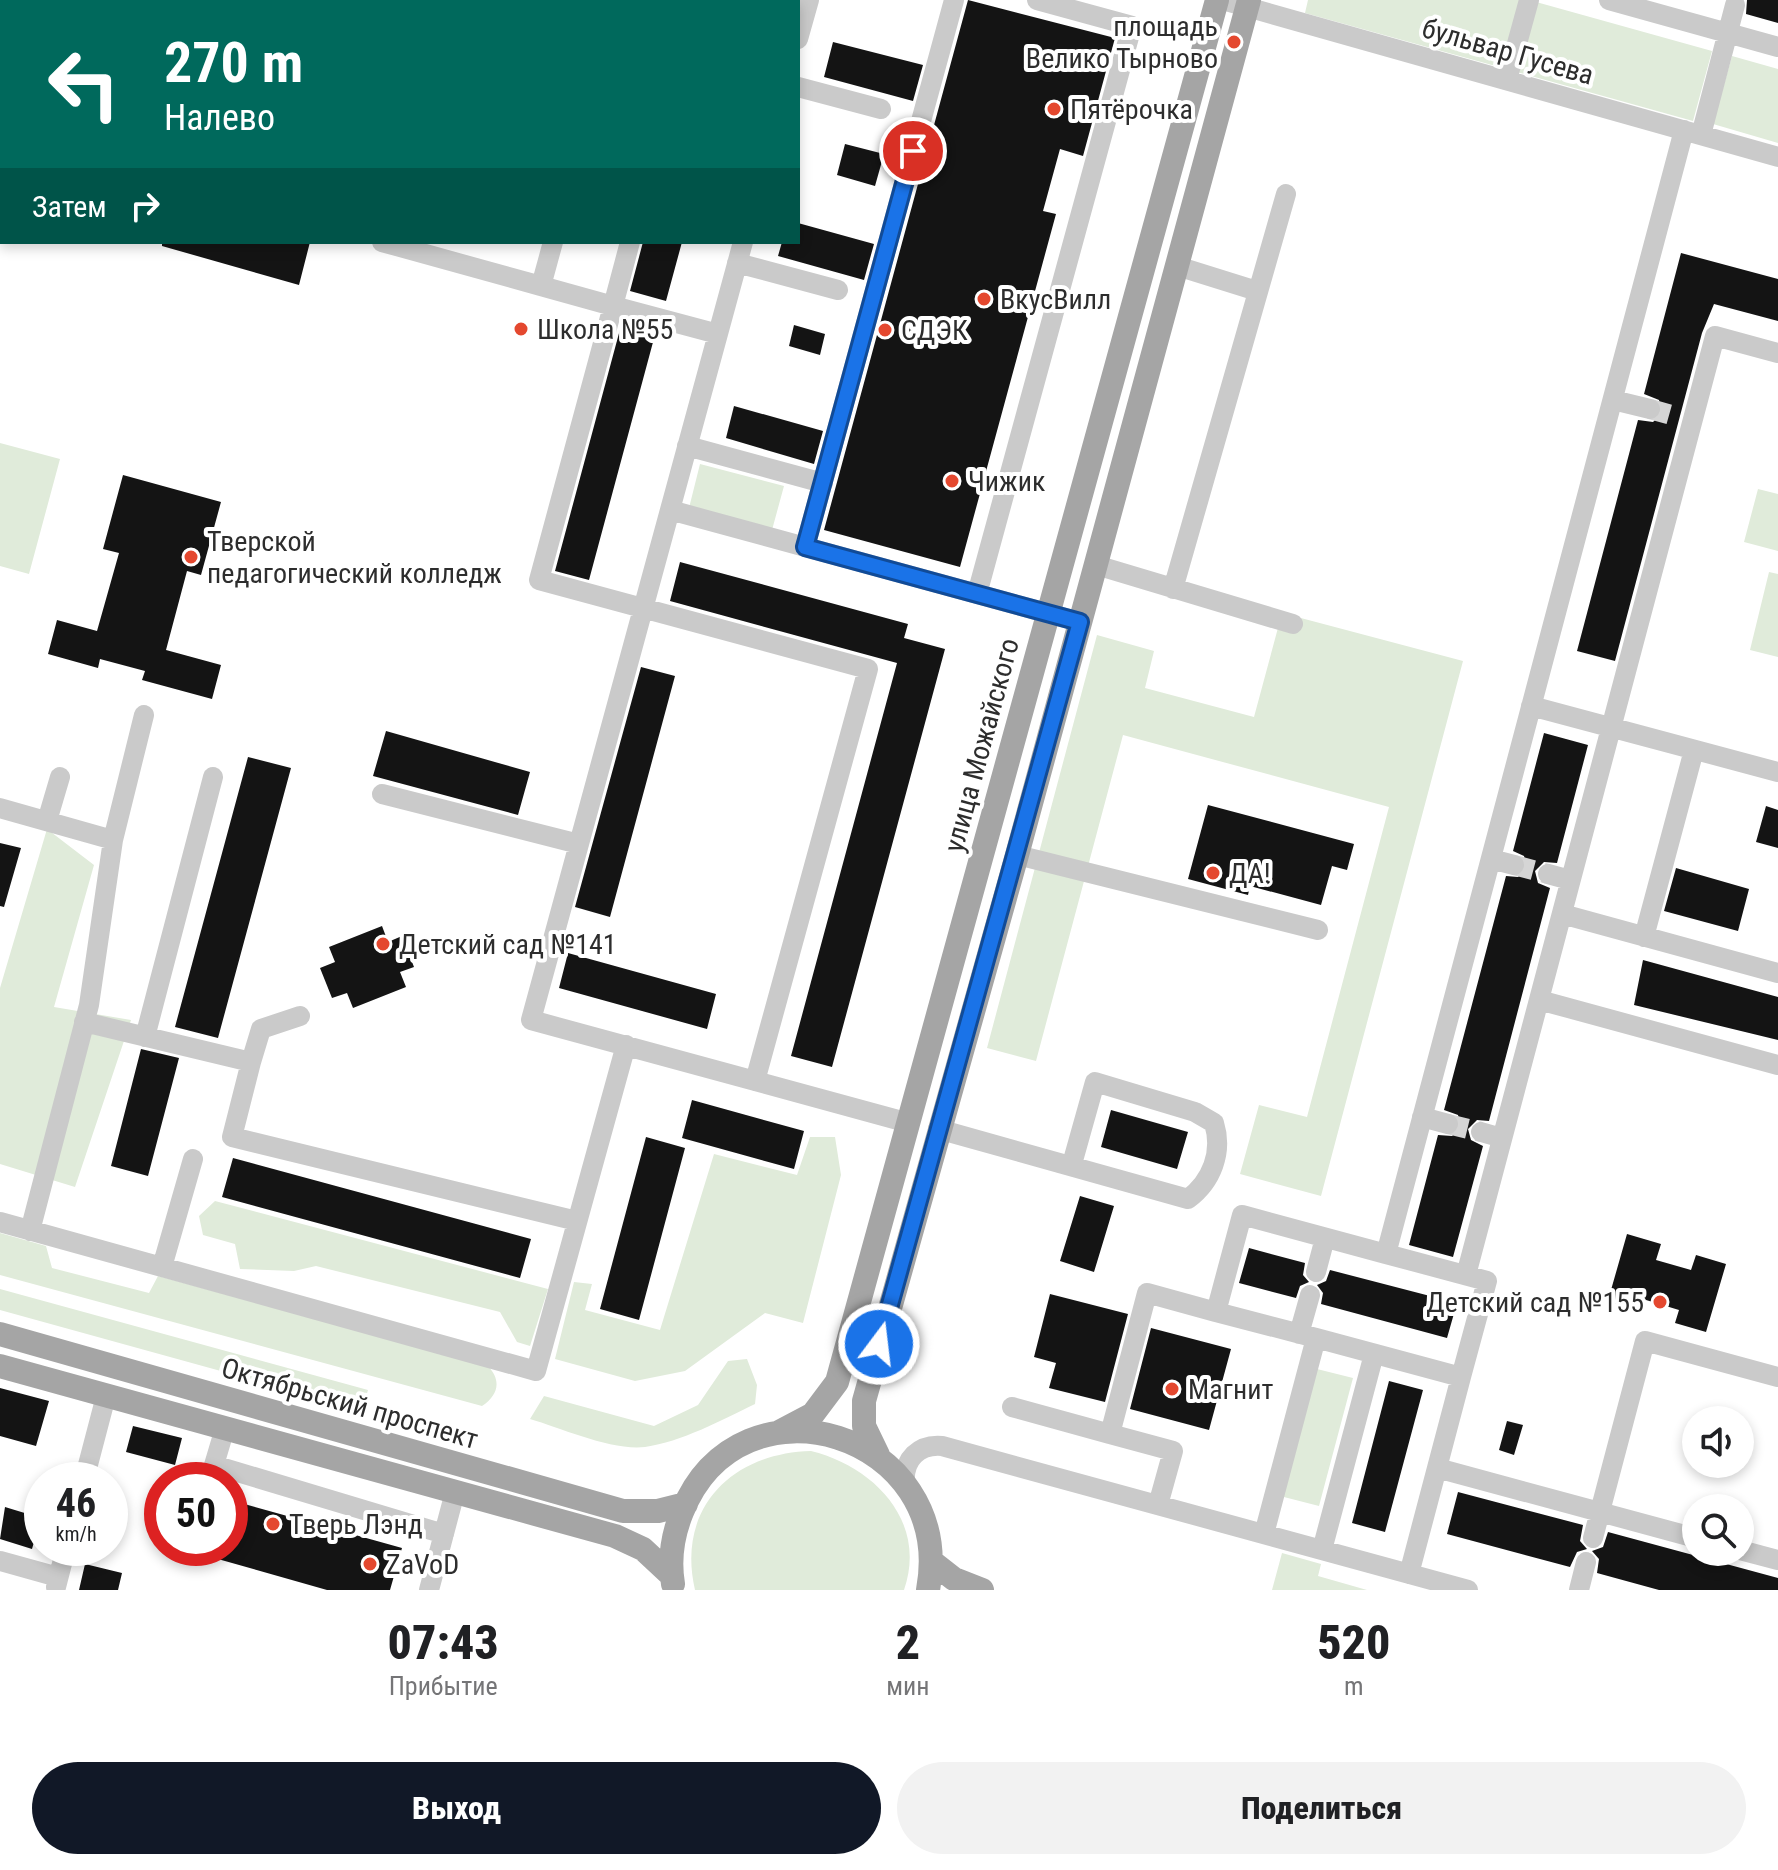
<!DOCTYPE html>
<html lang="ru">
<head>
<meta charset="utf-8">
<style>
	body { margin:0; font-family:"Roboto Condensed",sans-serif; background:#f2f2f2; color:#202124; height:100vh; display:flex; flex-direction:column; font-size:30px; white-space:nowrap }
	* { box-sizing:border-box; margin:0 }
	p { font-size:26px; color:#757577 }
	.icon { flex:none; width:44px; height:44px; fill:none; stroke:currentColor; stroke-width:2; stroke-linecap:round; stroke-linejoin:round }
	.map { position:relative; height:1590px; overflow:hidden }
	.sheet { display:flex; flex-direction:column; background:#fff; flex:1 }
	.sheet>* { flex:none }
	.banner { position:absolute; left:0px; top:0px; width:800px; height:244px; box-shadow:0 4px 12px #0003; background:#00695c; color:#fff; overflow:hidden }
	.tools { position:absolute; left:1682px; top:1406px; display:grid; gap:16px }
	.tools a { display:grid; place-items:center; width:72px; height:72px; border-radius:50%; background:#fff; box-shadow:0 4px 12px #0003; font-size:40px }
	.speed { position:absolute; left:24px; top:1462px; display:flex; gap:16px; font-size:40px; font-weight:700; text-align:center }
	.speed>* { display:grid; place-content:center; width:104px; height:104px; border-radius:50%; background:#fff; box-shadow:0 4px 12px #0003; line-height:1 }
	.speed small { font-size:20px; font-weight:400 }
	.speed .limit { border:12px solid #d22; background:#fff; color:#111 }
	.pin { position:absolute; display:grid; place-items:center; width:68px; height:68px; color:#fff; margin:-34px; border:4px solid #fff; border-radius:50%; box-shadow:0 2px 8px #0007 }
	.me { position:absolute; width:88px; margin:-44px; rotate:15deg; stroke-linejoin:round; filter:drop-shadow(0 0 6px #0008) }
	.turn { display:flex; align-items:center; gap:28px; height:168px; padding:0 32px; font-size:36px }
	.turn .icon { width:104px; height:104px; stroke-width:2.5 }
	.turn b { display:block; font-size:56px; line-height:68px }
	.then { display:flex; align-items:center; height:76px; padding:0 32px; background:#0003; gap:16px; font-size:30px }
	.eta { display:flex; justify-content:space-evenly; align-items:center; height:136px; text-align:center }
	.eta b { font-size:48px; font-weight:800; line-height:56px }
	.primary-button { display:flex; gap:16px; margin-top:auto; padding:16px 32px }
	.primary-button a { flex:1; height:92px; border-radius:48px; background:#111827; color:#fff; font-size:32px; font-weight:800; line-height:92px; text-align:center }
	.primary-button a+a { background:#f2f2f2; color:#202124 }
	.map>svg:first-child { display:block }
	.green { fill:#e0ebda }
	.building { fill:#141414 }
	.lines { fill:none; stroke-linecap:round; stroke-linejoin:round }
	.minor-tunnel { stroke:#d5d5d5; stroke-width:20; stroke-dasharray:20 10; stroke-linecap:butt }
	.minor { stroke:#cacaca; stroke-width:20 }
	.major { stroke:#a5a5a5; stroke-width:24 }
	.route-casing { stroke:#114b97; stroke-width:20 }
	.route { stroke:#1a73e8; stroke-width:14 }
	.poi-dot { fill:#e4482f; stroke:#fff; stroke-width:3 }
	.labels { text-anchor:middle; stroke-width:8; stroke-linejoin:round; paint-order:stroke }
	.poi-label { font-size:28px; fill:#2d2d2d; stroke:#fff; text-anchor:start }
	.street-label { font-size:28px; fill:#2d2d2d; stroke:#fff }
</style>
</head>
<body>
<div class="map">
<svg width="1778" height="1590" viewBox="0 0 1778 1590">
	<rect width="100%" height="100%" fill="#fff"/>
	<path class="green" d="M1308,0H1529L1712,51L1693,121L1305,13Z
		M1732,56L1778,69V143L1713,124Z
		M0,443L60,459L29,574L0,566Z
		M700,464L784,486L772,530L689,508Z
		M1758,489L1778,494V551L1744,542Z
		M1769,572L1778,574V657L1750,650Z
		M1282,613L1463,661L1321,1196L1240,1174L1259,1105L1307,1117L1389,807L1123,735L1036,1061L987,1048L1097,635L1154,651L1145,688L1254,717Z
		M47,829L94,865L54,1007L131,1020L75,1187L0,1164V988Z
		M810,1137H835L841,1175L803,1323L765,1313L685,1371L635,1381L555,1359L574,1282L592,1284L585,1310L660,1330L714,1154L797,1175Z
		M215,1201L548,1289L530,1346L517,1342L500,1312L316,1266L294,1271L240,1269L235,1244L203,1235L199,1216Z
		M0,1233L46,1246L52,1268L149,1293L158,1276L488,1366C502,1381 498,1395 482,1406L0,1275Z
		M0,1289L368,1390L362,1410L0,1310Z
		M747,1359L757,1385L755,1404C722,1420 681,1442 645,1447C612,1451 561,1428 530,1419L544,1396L654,1426L698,1405L728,1361Z
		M1313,1368L1353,1378L1319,1506L1280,1496Z
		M811,1451C873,1466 928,1521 904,1590H695C676,1508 732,1453 811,1451Z
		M1282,1553L1321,1564L1318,1576L1367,1590H1272Z"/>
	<path class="building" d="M968,0L1115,38L1083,156L1060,149L1043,211L1056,214L960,567L824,530Z
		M1747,0H1778V23L1746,14Z
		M833,42L923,65L913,101L824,77Z
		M845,144L884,154L875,186L837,175Z
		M798,223L874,244L864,280L778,256L782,242H798Z
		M162,242H310L299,285L162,246Z
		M643,242H682L666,301L630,291Z
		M1681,253L1778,279V321L1714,304L1702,333L1615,661L1577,651L1638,420L1653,422L1662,413L1659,400L1644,394Z
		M622,322L656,331L589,580L555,571Z
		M794,325L825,334L820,355L789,346Z
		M734,406L823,431L814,464L726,438Z
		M123,475L221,502L201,575L187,571L166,650L221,665L212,699L142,680L145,671L100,659L98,668L48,654L57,620L97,631L119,553L103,549Z
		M680,562L908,624L904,638L945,649L832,1067L791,1056L897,663L670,601Z
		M641,667L675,676L610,917L575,907Z
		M386,731L530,772L518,815L373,776Z
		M1544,733L1588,745L1557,863L1544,862L1535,871L1538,883L1550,888L1489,1121L1477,1120L1468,1129L1471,1140L1483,1146L1453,1257L1409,1245L1438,1135L1452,1136L1461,1127L1458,1115L1444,1110L1506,876L1518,877L1527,868L1524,856L1513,851Z
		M248,757L291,768L218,1038L175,1027Z
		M1208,805L1354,844L1347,870L1332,866L1321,905L1250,886L1248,895L1188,879Z
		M1766,806L1778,810V848L1756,842Z
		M0,843L21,848L4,907L0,906Z
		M1676,868L1749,889L1738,931L1664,911Z
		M382,926L388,942L402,936L414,967L400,972L406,987L353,1008L347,993L332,998L320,968L335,962L329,947Z
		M568,953L716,994L707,1029L559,988Z
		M1643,960L1778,997V1040L1634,1005Z
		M141,1049L179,1058L148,1176L111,1166Z
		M692,1100L804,1131L794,1169L682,1138Z
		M1111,1110L1188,1132L1177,1169L1101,1147Z
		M646,1137L685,1148L639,1320L600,1309Z
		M233,1158L531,1239L520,1278L222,1197Z
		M1080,1196L1114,1206L1094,1272L1060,1261Z
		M1627,1234L1661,1244L1656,1260L1691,1270L1696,1255L1726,1264L1706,1332L1675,1323L1679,1310L1646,1300L1642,1314L1607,1304Z
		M1249,1248L1305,1263L1303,1275L1309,1282L1300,1286L1296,1298L1239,1283Z
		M1330,1270L1457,1303L1447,1338L1321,1304L1323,1293L1317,1285L1326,1281Z
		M1050,1294L1128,1314L1105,1402L1049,1388L1056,1363L1034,1357Z
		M1151,1328L1231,1349L1209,1430L1130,1409Z
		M1389,1381L1423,1390L1385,1532L1352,1523Z
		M0,1388L49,1401L36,1446L0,1436Z
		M1507,1421L1523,1425L1514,1455L1499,1450Z
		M133,1426L182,1438L175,1465L126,1452Z
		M1458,1492L1583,1525L1580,1541L1587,1549L1577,1552L1570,1567L1447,1534Z
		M230,1500L402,1548L390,1590H327L193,1552V1548H230Z
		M5,1507L41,1518L32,1549L0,1539Z
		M1608,1532L1778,1578V1590H1659L1597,1573L1599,1559L1592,1551L1603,1547Z
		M85,1564L122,1573L118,1590H79Z"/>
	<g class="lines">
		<path class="minor-tunnel" d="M1650,409L1675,416
			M1514,865L1548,874
			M1448,1124L1481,1132"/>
		<path class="minor" d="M1222,0L1778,157
			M1609,0L1778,47
			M111,2V0
			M329,2L330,0
			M695,2V0
			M798,39L809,0
			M1507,80L1529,0
			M798,87L881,109
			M1701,135L1735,5
			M0,184H2
			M382,242L541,286
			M553,242L541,286L613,306L539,580L868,669L755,1081
			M630,242L613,306L718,334
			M743,242L531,1020L909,1123
			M737,263L838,290
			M1177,266L1257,291
			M1613,400L1650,409
			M687,446L823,483
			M670,510L1080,622
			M805,547L954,0
			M1096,565L1293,624
			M1173,589L1286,194
			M977,594L1132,26L1037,0
			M1531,706L1778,772
			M382,794L579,844
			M0,808L113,840
			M47,821L60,777
			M1017,855L1318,930
			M1491,859L1514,865
			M1548,874L1570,880
			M1562,914L1778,973
			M1644,937L1694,750
			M1539,1000L1778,1065
			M84,1022L251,1062L232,1137L577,1221
			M145,1037L213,777
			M251,1062L261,1029L300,1016
			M1422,1117L1448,1124
			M938,1129L1188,1199C1212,1181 1223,1152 1214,1123L1195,1112L1095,1082L1072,1164
			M1481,1132L1502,1138
			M0,1222L536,1371L626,1045
			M30,1231L89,1005L113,840L144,715
			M162,1267L193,1159
			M1316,1272L1325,1238
			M1466,1275L1715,336L1778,353
			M1299,1334L1310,1295
			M1316,1338L1461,1377L1487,1281L1386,1254
			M1012,1407L1110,1434
			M225,1428L214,1465L444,1534
			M1437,1468L1696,1538
			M84,1480L106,1396
			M905,1483C903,1459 919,1444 942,1446L1468,1590
			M1158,1505L1173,1451L1110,1434L1147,1293L1216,1312
			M1264,1534L1316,1338L1216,1312L1242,1215L1386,1254L1684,130
			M1593,1538L1645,1341L1778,1377
			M1322,1550L1374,1354
			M1740,1550L1778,1560
			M0,1561L58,1577
			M1409,1574L1461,1377
			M56,1587L66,1548
			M429,1590L455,1492
			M1579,1590L1586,1562"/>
		<path class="major" d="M0,1334L623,1511H658L686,1504
			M0,1366L615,1536L643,1549L672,1576
			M777,1433L813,1414L837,1382L1217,0
			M878,1455L864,1426V1401L1017,855L1249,0
			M931,1561L954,1579L982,1590
			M673,1584C669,1560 673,1534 682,1512C741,1366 957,1434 928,1590"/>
	</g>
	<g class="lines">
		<g class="route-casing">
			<path id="route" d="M879,1344L1080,622L805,547L913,151"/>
		</g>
		<use href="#route" class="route"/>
	</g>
	<g class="poi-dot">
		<circle cx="1234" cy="42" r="8"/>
		<circle cx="1054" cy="109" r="8"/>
		<circle cx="984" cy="299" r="8"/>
		<circle cx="521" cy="329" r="8"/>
		<circle cx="885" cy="330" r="8"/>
		<circle cx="952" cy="481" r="8"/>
		<circle cx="191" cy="557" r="8"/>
		<circle cx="1213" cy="873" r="8"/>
		<circle cx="383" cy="944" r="8"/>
		<circle cx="1660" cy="1302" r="8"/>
		<circle cx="1172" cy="1389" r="8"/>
		<circle cx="273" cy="1524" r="8"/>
		<circle cx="370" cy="1564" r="8"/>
	</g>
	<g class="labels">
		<g class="poi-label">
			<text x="1218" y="36" text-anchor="end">площадь<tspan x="1218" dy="32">Велико Тырново</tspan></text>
			<text x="1070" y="119">Пятёрочка</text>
			<text x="1000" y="309">ВкусВилл</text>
			<text x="537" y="339">Школа №55</text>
			<text x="901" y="340">СДЭК</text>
			<text x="968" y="491">Чижик</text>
			<text x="207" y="551">Тверской<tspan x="207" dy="32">педагогический колледж</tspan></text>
			<text x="1229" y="883">ДА!</text>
			<text x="399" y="954">Детский сад №141</text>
			<text x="1644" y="1312" text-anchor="end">Детский сад №155</text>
			<text x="1188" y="1399">Магнит</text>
			<text x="289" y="1534">Тверь Лэнд</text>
			<text x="386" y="1574">ZaVoD</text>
		</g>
		<g class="street-label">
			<text transform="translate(1508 51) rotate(16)" y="10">бульвар Гусева</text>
			<text transform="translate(981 745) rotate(-75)" y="10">улица Можайского</text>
			<text transform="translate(350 1403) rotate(16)" y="10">Октябрьский проспект</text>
		</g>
	</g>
</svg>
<div class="tools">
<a><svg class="icon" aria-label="sound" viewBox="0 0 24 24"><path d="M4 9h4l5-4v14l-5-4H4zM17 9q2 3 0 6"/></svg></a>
<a><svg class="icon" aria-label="search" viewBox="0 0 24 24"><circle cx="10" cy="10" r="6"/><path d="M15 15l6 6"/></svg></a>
</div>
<div class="speed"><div>46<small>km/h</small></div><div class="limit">50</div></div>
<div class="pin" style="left:913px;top:151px;background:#d93025"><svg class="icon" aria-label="arrive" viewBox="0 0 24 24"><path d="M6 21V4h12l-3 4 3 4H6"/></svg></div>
<svg class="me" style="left:879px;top:1344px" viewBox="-20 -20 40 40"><circle r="17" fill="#1a73e8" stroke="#fff" stroke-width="3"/><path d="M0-11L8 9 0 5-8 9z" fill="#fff"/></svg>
<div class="banner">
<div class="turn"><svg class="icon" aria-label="left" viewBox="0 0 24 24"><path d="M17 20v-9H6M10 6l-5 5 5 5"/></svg><div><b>270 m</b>Налево</div></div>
<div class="then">Затем<svg class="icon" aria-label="right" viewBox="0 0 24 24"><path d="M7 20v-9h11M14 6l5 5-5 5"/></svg></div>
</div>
</div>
<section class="sheet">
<div class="eta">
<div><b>07:43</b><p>Прибытие</p></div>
<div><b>2</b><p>мин</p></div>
<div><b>520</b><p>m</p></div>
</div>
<div class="primary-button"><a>Выход</a><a>Поделиться</a></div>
</section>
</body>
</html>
